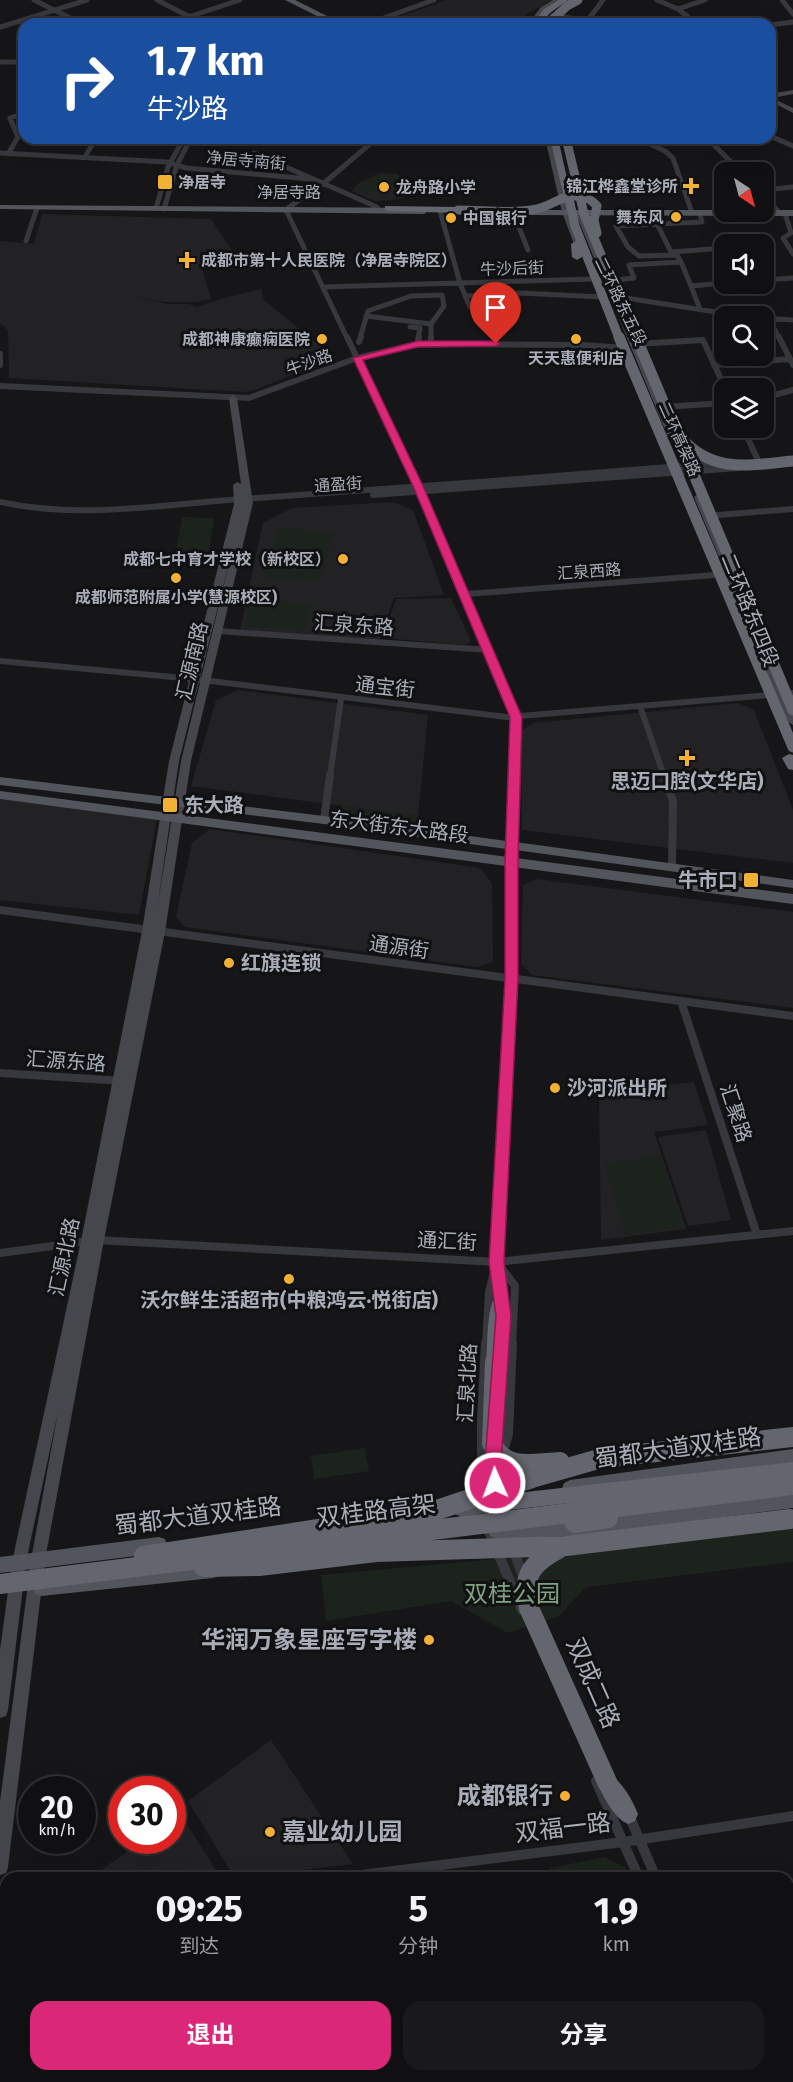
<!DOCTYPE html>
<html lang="zh">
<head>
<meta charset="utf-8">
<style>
	body { margin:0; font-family:"Fira Sans","Noto Sans SC",sans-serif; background:#19191b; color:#f1f3f6; height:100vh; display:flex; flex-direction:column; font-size:22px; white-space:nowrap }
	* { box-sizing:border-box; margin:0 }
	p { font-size:20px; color:#9c9d9f }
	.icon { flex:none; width:33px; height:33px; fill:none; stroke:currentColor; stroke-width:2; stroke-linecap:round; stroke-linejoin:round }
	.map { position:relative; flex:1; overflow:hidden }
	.side { position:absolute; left:0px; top:1872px; width:794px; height:210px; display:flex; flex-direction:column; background:#101012; border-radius:18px 18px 0 0; box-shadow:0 6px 24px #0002,0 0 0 2px #303032 }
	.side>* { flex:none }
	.top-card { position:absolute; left:18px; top:18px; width:758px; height:126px; border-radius:18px; box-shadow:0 6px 24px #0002,0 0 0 2px #303032; background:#1a4fa0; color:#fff; overflow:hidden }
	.needle { width:39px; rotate:144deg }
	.tools { position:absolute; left:714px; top:162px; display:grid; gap:12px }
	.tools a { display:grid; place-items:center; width:60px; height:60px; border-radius:12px; background:#101012; box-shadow:0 6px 24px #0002,0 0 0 2px #303032; font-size:30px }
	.speed { position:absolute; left:18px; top:1776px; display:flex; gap:12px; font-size:30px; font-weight:700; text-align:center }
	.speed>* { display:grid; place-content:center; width:78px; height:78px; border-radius:50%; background:#101012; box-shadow:0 6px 24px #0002,0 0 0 2px #303032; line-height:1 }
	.speed small { font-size:15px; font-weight:400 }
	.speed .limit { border:9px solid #d22; background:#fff; color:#111 }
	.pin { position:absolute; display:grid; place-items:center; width:51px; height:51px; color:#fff; margin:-62px -26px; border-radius:50% 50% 50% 0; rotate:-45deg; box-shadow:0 0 6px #0007 }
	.pin .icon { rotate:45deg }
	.me { position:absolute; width:66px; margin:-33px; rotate:358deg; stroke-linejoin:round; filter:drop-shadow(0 0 4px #0008) }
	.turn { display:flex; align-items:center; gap:21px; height:126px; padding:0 30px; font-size:27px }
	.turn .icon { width:78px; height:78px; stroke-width:2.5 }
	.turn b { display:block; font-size:42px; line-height:51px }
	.eta { display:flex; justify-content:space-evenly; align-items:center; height:102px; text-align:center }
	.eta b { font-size:36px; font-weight:700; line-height:42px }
	.button { display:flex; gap:12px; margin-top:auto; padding:12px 30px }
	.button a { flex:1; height:69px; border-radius:18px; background:#db2777; color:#fff; font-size:24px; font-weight:700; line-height:69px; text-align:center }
	.button a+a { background:#19191b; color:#f1f3f6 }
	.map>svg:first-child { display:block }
	.built { fill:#222225 }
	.green { fill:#1c231d }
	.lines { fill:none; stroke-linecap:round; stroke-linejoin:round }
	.street-far3 { stroke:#37383d; stroke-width:5 }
	.street-far2 { stroke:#37383d; stroke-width:6 }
	.street-far1 { stroke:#37383d; stroke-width:8 }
	.street { stroke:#37383d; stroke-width:10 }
	.secondary { fill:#45474d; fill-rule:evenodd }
	.primary { fill:#53555c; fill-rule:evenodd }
	.highway { fill:#63666e; fill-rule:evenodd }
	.highway-bridge-far2 { stroke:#63666e; stroke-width:9 }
	.highway-bridge-far1 { stroke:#63666e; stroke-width:11 }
	.highway-bridge { stroke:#63666e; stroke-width:20 }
	.route { fill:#db2777; stroke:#8e194d; stroke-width:1.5 }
	.poi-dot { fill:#f2b134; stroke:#111113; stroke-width:2 }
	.labels { text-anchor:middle; stroke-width:6; stroke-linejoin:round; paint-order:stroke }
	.far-street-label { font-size:16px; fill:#a8adb8; stroke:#111113 }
	.far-poi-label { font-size:16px; font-weight:bold; fill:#a8adb8; stroke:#111113; text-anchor:start }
	.street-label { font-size:20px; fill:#a8adb8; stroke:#111113 }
	.poi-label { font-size:20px; font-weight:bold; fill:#a8adb8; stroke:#111113; text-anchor:start }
	.near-street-label { font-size:24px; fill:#a8adb8; stroke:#111113 }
	.near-park-label { font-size:24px; fill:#7fa381; stroke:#111113 }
	.near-poi-label { font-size:24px; font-weight:bold; fill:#a8adb8; stroke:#111113; text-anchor:end }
</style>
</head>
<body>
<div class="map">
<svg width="793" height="2082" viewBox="0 0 793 2082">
	<rect width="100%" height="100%" fill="#161618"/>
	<path class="built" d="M446,0H552L527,14L522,24H379Z
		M380,173L397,174L419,193L393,200L375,201L352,191L359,183Z
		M42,214L211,219L239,261L201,265L211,299L195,302H163L127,295L167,304H189L197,307L224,298L261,289L264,300L335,358L252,391L244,392L9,378L8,330L0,323V241L34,244Z
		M393,502L413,510L444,595L394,598L379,640L240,630L263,523L292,508Z
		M451,598L471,641L466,645L383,638L396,599Z
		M238,690L428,715L418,816L191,786L216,700Z
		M738,703L754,710L793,810V863L522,830L521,731L533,723Z
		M0,799L157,819L139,915L0,900Z
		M210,829L480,868L492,883L493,962L477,967L185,927L176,917L192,843Z
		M537,879L793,912V1008L532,975L521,964L523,885Z
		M694,1082L708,1125L654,1132L686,1229L601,1240L599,1093Z
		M706,1130L731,1220L688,1226L658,1137Z
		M271,1740L353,1864L235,1878L188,1801Z
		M180,1813L219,1875L189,1878H90L142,1841L172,1840L173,1818Z"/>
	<path class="green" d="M381,174L394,175L402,182L369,195L356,190L361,183Z
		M182,517L214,518L208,558H175Z
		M278,528L333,532L320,582L264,579Z
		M253,599L312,604L304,631L245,626Z
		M341,806L418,816L416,829L347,819L339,812Z
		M661,1156L682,1227L625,1235L605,1163Z
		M365,1448L369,1471L314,1479L311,1456Z
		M793,1526V1562L586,1587L559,1616L508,1633L451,1601L326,1621L321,1575L562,1553Z
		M604,1857L625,1867L630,1878H538L551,1868Z
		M615,2076H714L717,2082H618Z"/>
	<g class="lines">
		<path class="street-far3" d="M34,0L82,24
			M157,0L190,17
			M657,0L678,9L697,24
			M782,0L793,14
			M678,9L705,0
			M552,16L588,20L603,0
			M167,24L240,0
			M367,24L434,0
			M770,25L793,22
			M0,27L87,0
			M0,62H24
			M770,136L793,146
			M643,138L644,141L665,151L673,158L691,210
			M707,138L741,172
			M564,144L644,141
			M0,153L167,162L186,168L310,179
			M254,153L377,207
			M8,154L18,137L10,118L24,113
			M85,157L96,138
			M764,190L793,187
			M764,196L778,211
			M156,208L168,167L184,138
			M288,208L324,183L377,138
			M164,209L177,165L191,138
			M286,210L347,338
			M440,211L460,283L470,307
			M513,212L528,250
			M785,213L791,233L783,238L793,254
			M657,224L671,252
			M26,241L37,208
			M672,252L711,249
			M681,262L677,255L639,256L628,247L616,226L702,222L700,214
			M764,280L793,278
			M606,281L634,278L629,265L681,262L691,286
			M323,287L593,279
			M465,296L520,293L602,297
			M613,296L742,316
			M700,309L691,286L724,283
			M366,316L431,324
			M764,318L793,320
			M769,318L779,338
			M410,327L420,328L418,338
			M360,338L368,311L411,296L442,295L444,306L431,324V338"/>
		<path class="street-far2" d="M347,337L418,486L516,717L514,776
			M431,337V339
			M779,337L793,365
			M418,341L419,337
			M359,342L361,337
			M636,344L703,340L725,388
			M0,354V365
			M714,365L789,359
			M0,386L249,398L357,358L418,344L582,345L626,348
			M764,398L793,390
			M663,407L724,403
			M743,428L758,460
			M373,495L738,468
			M0,502C84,520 160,504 244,499C402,488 561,476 719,463
			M706,516L793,509
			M466,594L715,575
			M218,631L489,650
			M0,661L194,679L507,717L793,693
			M640,706L664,776
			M330,776L341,699"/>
		<path class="street-far1" d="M664,775L673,801L672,867
			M324,820L330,775
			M0,910L793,1016
			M681,1001L757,1235
			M0,1073L123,1081
			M0,1253L97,1240L497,1262L793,1231
			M497,1262L515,1286L512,1345
			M501,1302L497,1262L511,979L514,775
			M486,1345L489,1292L495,1268"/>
		<path class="street" d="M494,1452L495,1483L504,1522
			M502,1455L508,1434L512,1343
			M482,1494V1422L486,1343
			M485,1522L522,1610
			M513,1549L525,1582
			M596,1781L639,1878
			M628,1813L656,1878
			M338,1878L623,1842L793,1816
			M0,1919L6,1918
			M284,2076V2082
			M725,2076L728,2082
			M742,2076L745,2082"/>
		<path class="secondary" d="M553,0H561L545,9L534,24H528L541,7Z
			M793,90V94L772,98L793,108V113L770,101V94Z
			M545,138H553L570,212L586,255L585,257L578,255L562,212Z
			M576,210L583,212L676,437L675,439L668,437L575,212Z
			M233,395L237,398L253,503L191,761L165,932L104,1240L45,1560L8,1867L6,1873L0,1875V1802L31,1560L58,1412L26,1562L8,1710L6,1716L0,1718V1650L12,1562L81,1241L142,931L169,761L234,504L233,485L237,482L241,484L229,398ZM234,543L181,761L157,909L179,761Z
			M698,494L702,497L793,710V725L788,722L694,497Z"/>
		<path class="primary" d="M285,0H295L343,24H333Z
			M0,205L424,208L428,211L424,214L0,209Z
			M521,210H793V216L524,215L520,212Z
			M0,777L324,816L793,880V888L324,824L0,785Z
			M0,791L793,894V904L0,799Z
			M793,1449V1463L570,1496L564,1493L562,1488L564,1483L570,1480Z
			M793,1492V1508L589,1535L496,1539L490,1536L488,1531L490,1526L496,1523L589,1519Z
			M507,1493L513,1496L515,1501L513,1506L507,1509L461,1517L455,1514L453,1509L455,1504L461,1501Z
			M159,1537L165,1539L167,1545L165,1551L159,1553L0,1573V1557Z
			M213,1562L219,1564L221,1570L219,1576L213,1578L41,1596L35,1594L33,1588L35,1582L41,1580Z"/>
		<path class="highway" d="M559,0H568L550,13L541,24H533L544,9Z
			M550,138H558L569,187L561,185Z
			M385,206L458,207L463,210L458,213L388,211L385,210Z
			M576,241L581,244L582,257L577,260L572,257L571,244Z
			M789,754L793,755V770L788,769L782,758Z
			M501,1293L507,1295C510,1302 504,1350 504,1362L501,1367L495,1370L489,1367L486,1362C488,1341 486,1315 495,1295Z
			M793,1462V1478L499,1511L493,1509L490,1503L493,1497L499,1495Z
			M608,1774C621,1779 633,1801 638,1814L635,1821L628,1824C615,1819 603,1797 598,1784L601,1777Z"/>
		<path class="highway-bridge-far2" d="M548,24L567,6L578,0
			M566,138L584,214L636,338
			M566,185L575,226L619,338
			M458,210C484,210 511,214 537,209C551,206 562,195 577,196C585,196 592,200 597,206L594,220L597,233"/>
		<path class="highway-bridge-far1" d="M619,337L793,747
			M636,337L793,710
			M681,438C713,474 750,465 793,461"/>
		<path class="highway-bridge" d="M495,1362L492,1443C504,1472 534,1463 560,1462
			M575,1523L608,1518
			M560,1548C532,1563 521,1575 529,1608L608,1784
			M144,1556L434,1511L532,1478L602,1458L793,1437
			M204,1567L259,1566L376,1552L566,1546L790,1519
			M0,1584L793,1485"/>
	</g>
	<path class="route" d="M418,341H496L501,344L496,346L418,347L363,360L423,486L522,717L518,861V979L504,1262L511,1316L501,1462L503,1483L501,1489L495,1491L489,1489L485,1462L496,1316L489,1262L505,979V861L510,717L413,486L353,358Z"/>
	<g class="poi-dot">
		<rect x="157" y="174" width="16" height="16" rx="3"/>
		<path d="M688 177h6v6h6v6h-6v6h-6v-6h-6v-6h6z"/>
		<circle cx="384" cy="187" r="6"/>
		<circle cx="676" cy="217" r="6"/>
		<circle cx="451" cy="218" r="6"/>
		<path d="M184 251h6v6h6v6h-6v6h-6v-6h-6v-6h6z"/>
		<circle cx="322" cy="339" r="6"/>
		<circle cx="576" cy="339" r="6"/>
		<circle cx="343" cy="559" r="6"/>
		<circle cx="176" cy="578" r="6"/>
		<path d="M684 749h6v6h6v6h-6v6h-6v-6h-6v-6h6z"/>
		<rect x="162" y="797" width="16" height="16" rx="3"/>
		<rect x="743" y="872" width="16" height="16" rx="3"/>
		<circle cx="229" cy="963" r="6"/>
		<circle cx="555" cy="1088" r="6"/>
		<circle cx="289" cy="1279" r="6"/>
		<circle cx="429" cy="1640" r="6"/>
		<circle cx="565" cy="1796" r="6"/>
		<circle cx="270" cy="1832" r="6"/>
	</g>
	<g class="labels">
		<g class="far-street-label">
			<text transform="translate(246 160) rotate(5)" y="6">净居寺南街</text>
			<text x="289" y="198">净居寺路</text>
			<text transform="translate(512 268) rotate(-2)" y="6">牛沙后街</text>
			<text transform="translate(621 301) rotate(64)" y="6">二环路东五段</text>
			<text transform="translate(309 362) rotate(-20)" y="6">牛沙路</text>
			<text transform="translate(680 439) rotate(66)" y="6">二环高架路</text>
			<text transform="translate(338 484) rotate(-4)" y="6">通盈街</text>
			<text transform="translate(589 571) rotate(-4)" y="6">汇泉西路</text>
		</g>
		<g class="far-poi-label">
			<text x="178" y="188">净居寺</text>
			<text x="678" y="192" text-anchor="end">锦江桦鑫堂诊所</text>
			<text x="396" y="193">龙舟路小学</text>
			<text x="664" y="223" text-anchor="end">舞东风</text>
			<text x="463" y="224">中国银行</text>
			<text x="201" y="266">成都市第十人民医院（净居寺院区）</text>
			<text x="310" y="345" text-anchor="end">成都神康癫痫医院</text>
			<text x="576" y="364" text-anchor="middle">天天惠便利店</text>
			<text x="331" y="565" text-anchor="end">成都七中育才学校（新校区）</text>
			<text x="176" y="603" text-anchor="middle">成都师范附属小学(慧源校区)</text>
		</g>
		<g class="street-label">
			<text transform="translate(750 610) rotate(68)" y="7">二环路东四段</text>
			<text transform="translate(354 625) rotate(4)" y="7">汇泉东路</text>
			<text transform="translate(192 661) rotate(-77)" y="7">汇源南路</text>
			<text transform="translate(385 687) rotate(6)" y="7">通宝街</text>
			<text transform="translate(399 827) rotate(7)" y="7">东大街东大路段</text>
			<text transform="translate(399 947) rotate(8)" y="7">通源街</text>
			<text transform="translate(66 1061) rotate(4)" y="7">汇源东路</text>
			<text transform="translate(736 1113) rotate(72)" y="7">汇聚路</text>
			<text transform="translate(447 1241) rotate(3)" y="7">通汇街</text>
			<text transform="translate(64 1257) rotate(-78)" y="7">汇源北路</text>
			<text transform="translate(467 1383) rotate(-87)" y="7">汇泉北路</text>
		</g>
		<g class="poi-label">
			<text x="687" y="788" text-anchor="middle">思迈口腔(文华店)</text>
			<text x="184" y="812">东大路</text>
			<text x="738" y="887" text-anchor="end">牛市口</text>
			<text x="241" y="970">红旗连锁</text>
			<text x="567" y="1095">沙河派出所</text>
			<text x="289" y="1307" text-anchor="middle">沃尔鲜生活超市(中粮鸿云·悦街店)</text>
		</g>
		<g class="near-street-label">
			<text transform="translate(678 1448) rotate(-8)" y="8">蜀都大道双桂路</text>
			<text transform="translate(376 1511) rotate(-7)" y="8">双桂路高架</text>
			<text transform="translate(198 1516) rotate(-7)" y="8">蜀都大道双桂路</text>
			<text transform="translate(593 1683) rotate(66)" y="8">双成二路</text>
			<text transform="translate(563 1828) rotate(-7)" y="8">双福一路</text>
		</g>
		<g class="near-park-label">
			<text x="512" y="1602">双桂公园</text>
		</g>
		<g class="near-poi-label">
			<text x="417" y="1648">华润万象星座写字楼</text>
			<text x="553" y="1804">成都银行</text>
			<text x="282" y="1840" text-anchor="start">嘉业幼儿园</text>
		</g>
	</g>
</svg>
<div class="tools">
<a><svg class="needle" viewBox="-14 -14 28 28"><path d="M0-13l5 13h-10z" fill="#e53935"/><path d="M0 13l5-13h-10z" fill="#9c9d9f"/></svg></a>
<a><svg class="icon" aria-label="sound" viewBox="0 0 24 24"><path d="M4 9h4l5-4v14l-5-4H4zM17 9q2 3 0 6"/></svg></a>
<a><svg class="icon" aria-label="search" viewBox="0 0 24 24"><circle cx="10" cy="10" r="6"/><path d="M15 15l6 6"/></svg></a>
<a><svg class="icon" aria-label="layers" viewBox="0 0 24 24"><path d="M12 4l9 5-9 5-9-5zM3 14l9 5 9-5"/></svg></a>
</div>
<div class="speed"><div>20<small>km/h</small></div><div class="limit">30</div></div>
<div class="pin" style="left:496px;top:344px;background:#d93025"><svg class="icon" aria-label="arrive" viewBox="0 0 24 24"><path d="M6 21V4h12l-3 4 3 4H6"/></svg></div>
<svg class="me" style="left:495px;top:1483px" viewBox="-20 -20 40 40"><circle r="17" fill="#db2777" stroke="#fff" stroke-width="3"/><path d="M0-11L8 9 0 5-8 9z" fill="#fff"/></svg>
<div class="top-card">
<div class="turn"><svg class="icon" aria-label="right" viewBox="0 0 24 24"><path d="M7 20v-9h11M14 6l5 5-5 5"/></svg><div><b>1.7 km</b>牛沙路</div></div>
</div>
<section class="side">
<div class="eta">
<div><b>09:25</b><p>到达</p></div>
<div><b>5</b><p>分钟</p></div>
<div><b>1.9</b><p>km</p></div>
</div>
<div class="button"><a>退出</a><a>分享</a></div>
</section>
</div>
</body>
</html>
